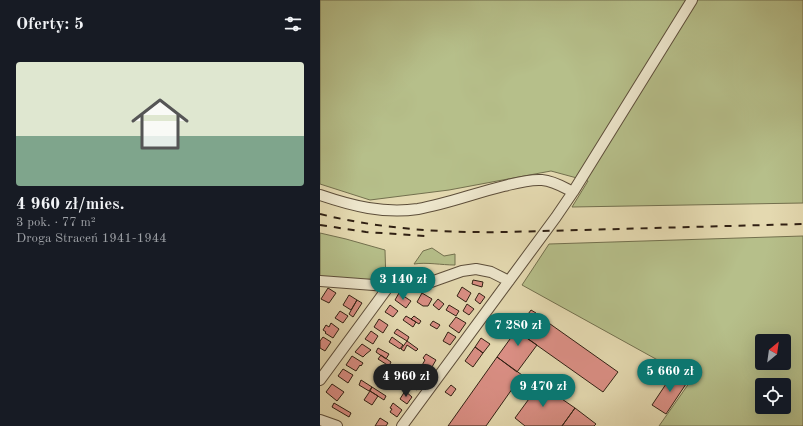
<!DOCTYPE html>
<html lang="pl">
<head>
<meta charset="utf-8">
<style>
  :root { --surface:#171b24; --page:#242831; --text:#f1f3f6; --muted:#9ea1a6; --accent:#0f766e }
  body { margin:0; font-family:"Old Standard TT",serif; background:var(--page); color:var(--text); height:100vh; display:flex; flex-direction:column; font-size:15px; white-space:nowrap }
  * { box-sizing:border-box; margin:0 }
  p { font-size:13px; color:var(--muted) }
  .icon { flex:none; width:22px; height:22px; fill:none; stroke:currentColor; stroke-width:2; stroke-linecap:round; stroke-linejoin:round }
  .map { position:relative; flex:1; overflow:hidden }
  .drawer { display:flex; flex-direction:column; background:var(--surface); width:320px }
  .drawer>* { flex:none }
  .needle { width:26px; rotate:29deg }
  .controls { position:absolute; left:435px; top:334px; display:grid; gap:8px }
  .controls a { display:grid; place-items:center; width:36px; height:36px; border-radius:4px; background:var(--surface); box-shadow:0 4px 16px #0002; font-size:20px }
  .price { position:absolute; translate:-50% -34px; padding:0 9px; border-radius:14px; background:var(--accent); color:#fff; font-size:13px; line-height:26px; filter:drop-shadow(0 1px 2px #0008) }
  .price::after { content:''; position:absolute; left:50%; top:24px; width:12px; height:9px; margin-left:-6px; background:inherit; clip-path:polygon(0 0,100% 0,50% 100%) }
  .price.on { background:#222; color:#fff }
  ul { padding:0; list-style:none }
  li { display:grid; align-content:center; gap:8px; height:212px; padding:0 16px }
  li span { display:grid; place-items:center; height:124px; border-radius:4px; color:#555 }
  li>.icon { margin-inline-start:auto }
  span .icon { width:72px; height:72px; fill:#fffc; stroke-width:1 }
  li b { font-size:17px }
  h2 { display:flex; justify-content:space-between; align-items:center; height:48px; padding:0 16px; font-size:17px }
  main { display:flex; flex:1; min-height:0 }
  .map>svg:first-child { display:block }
  .green { fill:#b6bf8a; stroke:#73704e; fill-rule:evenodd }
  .building { fill:#db8f85; stroke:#302013 }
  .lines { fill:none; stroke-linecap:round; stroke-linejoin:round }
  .minor-casing { stroke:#5d4e3a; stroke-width:12 }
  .minor { stroke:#ede6cc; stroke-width:10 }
  .rail { stroke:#302013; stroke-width:2; stroke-dasharray:7 7; stroke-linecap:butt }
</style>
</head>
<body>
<main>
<section class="drawer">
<h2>Oferty: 5<svg class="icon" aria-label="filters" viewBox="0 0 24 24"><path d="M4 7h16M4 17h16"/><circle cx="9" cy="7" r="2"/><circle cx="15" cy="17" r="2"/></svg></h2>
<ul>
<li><span style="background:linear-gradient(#dfe7d0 60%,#7fa58c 0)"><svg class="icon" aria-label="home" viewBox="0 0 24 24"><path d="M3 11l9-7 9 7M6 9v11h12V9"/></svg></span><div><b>4 960 zł/mies.</b><p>3 pok. · 77 m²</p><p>Droga Straceń 1941-1944</p></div></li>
</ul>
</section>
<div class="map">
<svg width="483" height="426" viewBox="0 0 483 426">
  <rect width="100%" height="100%" fill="#e4d9b0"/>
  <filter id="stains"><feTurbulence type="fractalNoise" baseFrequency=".005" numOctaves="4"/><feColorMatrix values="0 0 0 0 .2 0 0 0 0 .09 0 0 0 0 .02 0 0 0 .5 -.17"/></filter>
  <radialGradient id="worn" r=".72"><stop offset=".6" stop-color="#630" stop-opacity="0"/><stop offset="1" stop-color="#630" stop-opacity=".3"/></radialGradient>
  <path class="green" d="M0 0H483V203L252 207 268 181 231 171 129 190 50 200 0 184Z
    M0 233 26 239 65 250 66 283 0 279Z
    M483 236V426H339L372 379 202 285 229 244ZM442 341H464V363H442ZM442 385H464V407H442Z
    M112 248 124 256 135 254V265C121 265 107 262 94 264L103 251Z"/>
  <path class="building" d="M153 280 163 282 162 287 152 284Z
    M142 287 151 293 146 302 137 296Z
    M8 288 16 293 9 303 1 299Z
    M79 293 91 301 86 308 75 300Z
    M102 293 112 299 108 306H103L97 302Z
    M159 293 165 297 160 304 155 300Z
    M29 295 37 300 31 310 23 305Z
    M118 299 124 304 119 310 113 305Z
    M37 300 42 303 33 317 29 314Z
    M147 304 154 309 149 315 143 311Z
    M70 305 78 311 73 317 65 312Z
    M129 305 139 311 136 316 126 310Z
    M211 310 216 313 201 334 217 345 197 372 177 357Z
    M20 311 28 316 23 323 15 318Z
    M216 314 298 372 283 392 201 334Z
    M86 316 96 322 93 327 83 320Z
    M94 316 101 321 99 324 91 319Z
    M136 317 146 323 139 333 129 326Z
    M59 319 68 325 63 333 54 327Z
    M113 321 120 325 117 329 110 325Z
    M11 323 19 329 13 338 5 333 6 332 3 330 6 325 9 327Z
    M77 329 89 337 87 341 74 333Z
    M51 331 58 336 53 344 45 339Z
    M128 332 136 337 130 345 123 341Z
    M3 337 11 342 5 351 0 348V341Z
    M72 337 83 345 80 349 69 342Z
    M161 338 170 344 163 353 155 347Z
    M87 341 98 349 96 351 87 345 84 351 81 349Z
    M42 344 51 350 46 354 43 357 35 352Z
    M155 347 163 353 153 367 145 361Z
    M58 348 69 354 66 359 56 352Z
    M106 354 116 360 109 372 101 367 105 360 103 358Z
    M61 355 71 362 69 366 58 359Z
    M32 356 43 363 41 366 40 365 36 371 26 365Z
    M177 357 202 375 166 426H128Z
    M23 369 33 375 28 383 18 376Z
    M354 372 368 381 346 414 332 405Z
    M62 375 70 380 67 385 59 379Z
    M92 375 102 382 97 390 87 384Z
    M202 376 218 387 220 384 255 408 242 426H205L195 418 214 392 198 381Z
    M41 380 52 387 49 391 39 385Z
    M12 384 24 392 17 401 6 392Z
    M131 385 136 389 131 396 125 392Z
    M52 387 66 396 64 400 50 391Z
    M50 391 58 396 52 405 44 400Z
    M85 391 92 397 87 404 80 399Z
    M14 403 31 413 29 417 12 407Z
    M73 403 82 410 77 417 70 412 72 409 70 408Z
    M255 408 276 424 274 426H242Z
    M60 418 68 423 66 426H55Z"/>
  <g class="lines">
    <g class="minor-casing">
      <path id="minor" d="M0 195C32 206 64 214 98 209 127 204 155 193 184 186 196 183 209 179 222 180 234 181 243 187 253 192
        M0 281 67 286 86 285 111 282 142 271 156 269 171 272 189 281
        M0 380 58 301 66 290 67 286
        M0 420 17 426
        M82 426 236 217 253 192 372 0"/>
    </g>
    <use href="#minor" class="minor"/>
    <path class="rail" d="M0 214C61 229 123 233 186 232L483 224
      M0 225 46 232 105 236"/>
  </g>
  <rect width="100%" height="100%" filter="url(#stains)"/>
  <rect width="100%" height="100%" fill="url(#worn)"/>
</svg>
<div class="controls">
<a><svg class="needle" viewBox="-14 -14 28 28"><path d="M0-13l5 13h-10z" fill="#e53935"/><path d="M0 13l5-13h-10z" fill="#9ea1a6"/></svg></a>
<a><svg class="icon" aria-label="locate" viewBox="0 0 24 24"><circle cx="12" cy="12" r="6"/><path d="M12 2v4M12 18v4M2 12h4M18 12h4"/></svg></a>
</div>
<b class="price" style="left:83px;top:301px">3 140 zł</b>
<b class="price" style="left:198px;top:347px">7 280 zł</b>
<b class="price" style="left:350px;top:393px">5 660 zł</b>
<b class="price on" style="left:86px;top:398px">4 960 zł</b>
<b class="price" style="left:223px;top:408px">9 470 zł</b>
</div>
</main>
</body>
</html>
